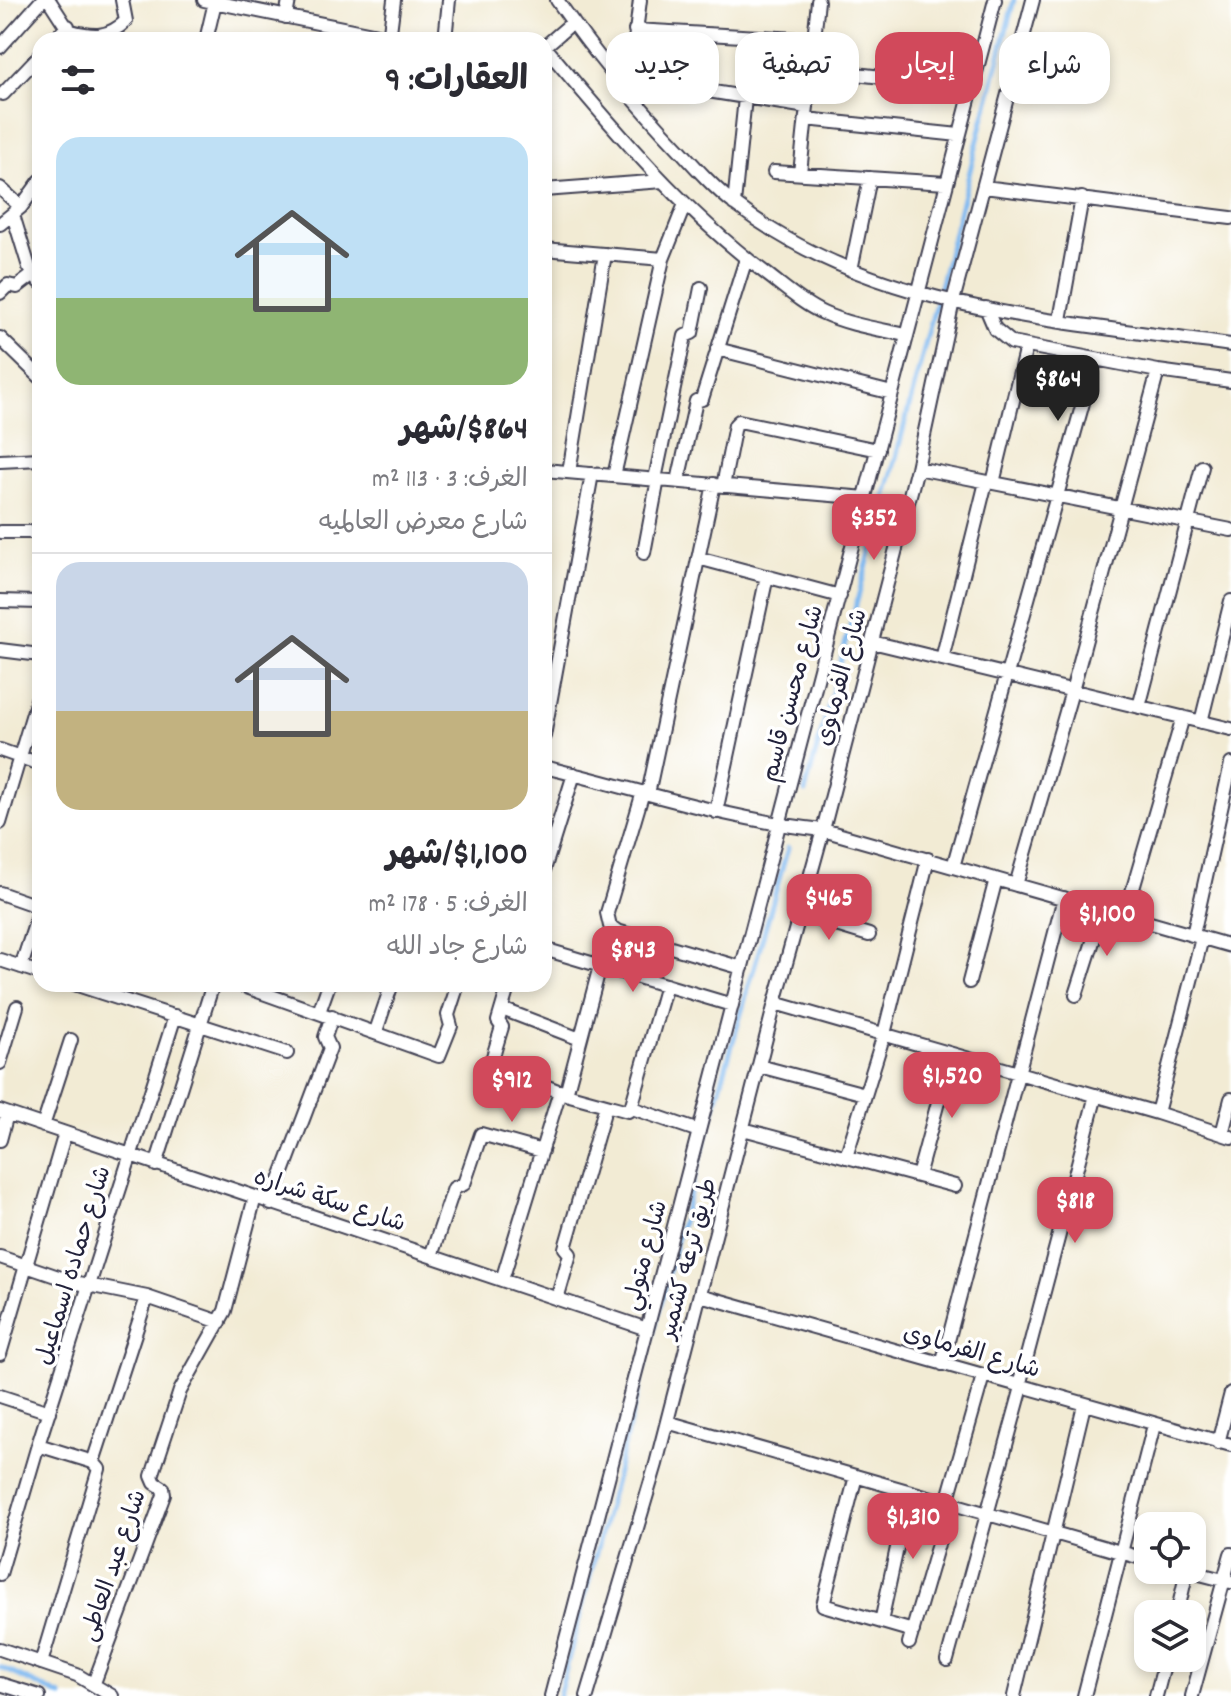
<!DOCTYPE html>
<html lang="ar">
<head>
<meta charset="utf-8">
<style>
  :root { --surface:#fff; --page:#f2f2f3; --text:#2b2b33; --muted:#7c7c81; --line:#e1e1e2; --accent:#d1495b }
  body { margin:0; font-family:Dekko,"Playpen Sans Arabic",sans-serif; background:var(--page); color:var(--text); direction:rtl; height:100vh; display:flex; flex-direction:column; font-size:30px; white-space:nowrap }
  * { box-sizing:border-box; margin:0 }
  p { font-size:26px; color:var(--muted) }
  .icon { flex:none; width:44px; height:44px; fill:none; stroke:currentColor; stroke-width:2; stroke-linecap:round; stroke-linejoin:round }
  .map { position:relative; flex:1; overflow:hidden; direction:ltr }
  .sheet { position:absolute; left:32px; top:32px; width:520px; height:960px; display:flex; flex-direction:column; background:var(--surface); border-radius:24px; box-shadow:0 4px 12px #0003; direction:rtl }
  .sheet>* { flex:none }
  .hud { position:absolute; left:576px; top:32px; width:534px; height:72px; direction:rtl; display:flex; gap:16px }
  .tools { position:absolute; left:1134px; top:1512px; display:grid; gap:16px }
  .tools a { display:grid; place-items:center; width:72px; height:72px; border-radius:16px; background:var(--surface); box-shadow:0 4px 12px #0003; font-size:40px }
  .price { position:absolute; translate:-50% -68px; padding:0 18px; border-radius:16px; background:var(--accent); color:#fff; font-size:26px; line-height:52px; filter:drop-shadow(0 2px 4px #0008) }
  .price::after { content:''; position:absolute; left:50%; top:48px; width:24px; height:18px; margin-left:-12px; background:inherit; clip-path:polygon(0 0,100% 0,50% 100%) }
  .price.selected { background:#222; color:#fff }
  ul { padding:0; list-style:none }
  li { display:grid; align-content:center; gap:16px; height:424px; padding:0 24px }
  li+li { border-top:2px solid var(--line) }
  li span { display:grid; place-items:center; height:248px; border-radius:24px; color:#555 }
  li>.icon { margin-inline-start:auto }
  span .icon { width:144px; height:144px; fill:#fffc; stroke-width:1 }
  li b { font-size:34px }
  h2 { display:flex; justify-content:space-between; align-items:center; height:96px; padding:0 24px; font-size:34px }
  .chip { padding:0 28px; border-radius:24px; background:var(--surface); box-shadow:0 4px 12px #0003; font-size:28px; line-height:72px }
  .chip.selected { background:var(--accent); color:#fff }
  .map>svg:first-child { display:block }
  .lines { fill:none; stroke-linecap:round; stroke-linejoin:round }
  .stream { stroke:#80baf1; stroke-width:5 }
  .street-casing { stroke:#414052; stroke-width:16 }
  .street { stroke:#fff; stroke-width:12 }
  .labels { text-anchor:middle; stroke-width:7; stroke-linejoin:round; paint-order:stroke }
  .street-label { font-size:24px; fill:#22223b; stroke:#fff }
</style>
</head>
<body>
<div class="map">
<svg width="1231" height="1696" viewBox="0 0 1231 1696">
  <rect width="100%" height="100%" fill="#fff"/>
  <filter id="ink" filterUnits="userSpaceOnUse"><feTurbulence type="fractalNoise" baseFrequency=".0125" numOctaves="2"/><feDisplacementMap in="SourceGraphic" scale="16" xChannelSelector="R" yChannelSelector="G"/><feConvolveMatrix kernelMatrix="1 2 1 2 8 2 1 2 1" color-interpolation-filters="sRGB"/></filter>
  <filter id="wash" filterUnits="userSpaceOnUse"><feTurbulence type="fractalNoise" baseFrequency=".006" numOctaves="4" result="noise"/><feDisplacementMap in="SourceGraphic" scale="32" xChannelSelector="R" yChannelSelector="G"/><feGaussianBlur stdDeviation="1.8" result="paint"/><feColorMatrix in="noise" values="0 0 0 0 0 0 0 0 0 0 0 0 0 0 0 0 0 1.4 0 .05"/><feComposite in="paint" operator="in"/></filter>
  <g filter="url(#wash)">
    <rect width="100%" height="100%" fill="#f2ebd4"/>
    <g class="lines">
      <path class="stream" d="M805 792 893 469 1014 0
        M0 1667 61 1696
        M559 1696 680 1229 788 848"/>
    </g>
  </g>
  <g filter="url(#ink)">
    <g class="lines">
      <g class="street-casing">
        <path id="street" d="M49 0 73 37
          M204 0 402 40
          M557 0C594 53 635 103 680 150 697 169 715 189 736 205 875 312 1064 321 1231 345
          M286 17 289 0
          M635 30 814 40
          M71 31C94 37 108 38 126 21L122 0
          M54 40 68 26
          M206 40 215 2
          M389 40 394 0
          M445 40 449 0
          M0 47 42 0
          M544 47 573 22
          M545 47C613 128 682 211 768 275 785 288 803 304 823 313 849 325 879 329 906 335
          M811 69 971 87
          M630 81 658 83 807 107
          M629 88 640 0
          M3 94 40 55
          M806 119 959 135
          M774 172 946 183
          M800 173 818 1
          M984 187 1231 218
          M0 188 21 207
          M544 190 663 181
          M734 204 745 98
          M13 215 29 267 40 282
          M0 224 21 207 40 181
          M544 249 663 259
          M851 270 870 178
          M0 293 8 285 17 287 34 274
          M986 308 995 329 1012 343 1158 371 1231 381
          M1060 320 1082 198
          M0 338 40 377
          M717 349 892 393
          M0 461 40 459
          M917 468 1231 530
          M544 470 866 498
          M569 472 605 254
          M614 476 663 259 685 204
          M655 479 685 336 692 333 701 288
          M678 481 696 401 702 399 746 259
          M993 483 1026 347
          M723 486 735 425 739 421 878 450
          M0 532H40
          M644 553 658 479
          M698 558 840 596
          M0 601 40 602
          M872 642 1231 729
          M0 650 40 655
          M942 659 986 482
          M1139 707 1202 467
          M1201 722 1231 601
          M544 736 592 474
          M0 750 40 764
          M544 767C637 789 728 820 823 830L1231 946
          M643 792 607 913 610 926 617 931 742 968
          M648 794 714 484
          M716 812 767 576
          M0 823 40 690
          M953 867 1095 360
          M544 870 574 774
          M1016 885 1072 691 1158 371
          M0 893 40 907
          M800 914 869 935
          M1125 916 1183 717
          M1193 935 1231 764
          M544 949 732 1005
          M0 960 40 973
          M21 967 40 909
          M969 982 996 879
          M74 984 287 1053
          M238 984 439 1056 451 1026 448 1015 458 984
          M509 984 498 1021 502 1027 491 1063 493 1066 566 1094 628 1111 632 1108 699 1131
          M1076 995 1103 910
          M775 1003 1157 1113 1231 1137
          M502 1009 580 1039
          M319 1012 329 984
          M376 1031 392 984
          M0 1063 17 1007
          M759 1066 865 1094
          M566 1094 600 966
          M631 1108 666 985
          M0 1111 647 1329
          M1157 1113 1202 938
          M43 1126 71 1040
          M743 1129 955 1186
          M1222 1134 1231 1099
          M0 1140 7 1114
          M846 1157 884 1034 928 859
          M156 1165 213 984
          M918 1176 951 1054
          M271 1204 330 1048 325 1037 332 1016
          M431 1256 454 1188 464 1184 481 1134 542 1151
          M0 1257 73 1282 147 1297 220 1322
          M502 1280 560 1091
          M700 1295 1231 1445
          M557 1299 570 1254 565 1248 606 1105
          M0 1354 65 1133
          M942 1364 1064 898
          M1019 1386 1096 1095
          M0 1396 49 1412
          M667 1422 1148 1560
          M1218 1443 1231 1393
          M38 1445 93 1462 99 1469 41 1663
          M93 1462 147 1297
          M856 1476 823 1605 913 1631
          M947 1502 983 1376
          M1184 1570 1231 1582
          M0 1574 38 1445 175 1016
          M1177 1614 1187 1571
          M881 1622 909 1492
          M909 1643 950 1503
          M0 1649 77 1675 112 1696
          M947 1660 1022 1387
          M94 1683 164 1495 163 1488 155 1483 152 1476 180 1391 225 1311 255 1197
          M0 1684 39 1696
          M551 1696 995 0
          M587 1696 656 1464 775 1003 823 830 917 468 953 301 1033 0
          M1014 1696 1084 1405
          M1084 1696 1154 1425
          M1156 1696 1166 1658
          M1192 1696 1231 1554"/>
      </g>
      <use href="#street" class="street"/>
    </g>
  </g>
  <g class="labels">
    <g class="street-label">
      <text transform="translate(840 677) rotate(-75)" y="8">شارع الفرماوى</text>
      <text transform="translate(791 693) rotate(-75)" y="8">شارع محسن قاسم</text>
      <text transform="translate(330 1199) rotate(18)" y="8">شارع سكة شراره</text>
      <text transform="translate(644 1255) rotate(-75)" y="8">شارع متولي</text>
      <text transform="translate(687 1258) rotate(-75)" y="8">طريق ترعه كشمير</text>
      <text transform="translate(72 1265) rotate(-73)" y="8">شارع حماده اسماعيل</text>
      <text transform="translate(972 1350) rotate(16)" y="8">شارع الفرماوى</text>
      <text transform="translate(112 1565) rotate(-71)" y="8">شارع عبد العاطى</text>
    </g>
  </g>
</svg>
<div class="tools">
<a><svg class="icon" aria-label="locate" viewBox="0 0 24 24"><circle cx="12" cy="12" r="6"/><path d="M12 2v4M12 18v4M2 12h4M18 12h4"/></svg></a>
<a><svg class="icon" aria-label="layers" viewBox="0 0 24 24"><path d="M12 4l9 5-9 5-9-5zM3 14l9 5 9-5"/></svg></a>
</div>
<b class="price selected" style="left:1058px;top:423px">$864</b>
<b class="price" style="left:874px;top:562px">$352</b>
<b class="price" style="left:829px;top:942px">$465</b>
<b class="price" style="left:1107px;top:958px">$1,100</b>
<b class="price" style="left:633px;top:994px">$843</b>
<b class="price" style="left:952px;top:1120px">$1,520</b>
<b class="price" style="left:512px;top:1124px">$912</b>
<b class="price" style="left:1075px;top:1245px">$818</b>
<b class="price" style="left:913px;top:1561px">$1,310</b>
<div class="hud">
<a class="chip">شراء</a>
<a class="chip selected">إيجار</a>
<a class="chip">تصفية</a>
<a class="chip">جديد</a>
</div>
<section class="sheet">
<h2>العقارات: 9<svg class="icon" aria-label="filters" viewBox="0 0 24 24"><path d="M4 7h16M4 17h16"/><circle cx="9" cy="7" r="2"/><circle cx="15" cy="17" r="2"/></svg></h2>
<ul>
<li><span style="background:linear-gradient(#bfe0f5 65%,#8fb573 0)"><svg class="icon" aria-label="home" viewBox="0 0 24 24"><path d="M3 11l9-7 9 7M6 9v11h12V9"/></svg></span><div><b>$864/شهر</b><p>الغرف: 3 · 113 m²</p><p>شارع معرض العالميه</p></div></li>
<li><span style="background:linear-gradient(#c9d6e8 60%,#c2b280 0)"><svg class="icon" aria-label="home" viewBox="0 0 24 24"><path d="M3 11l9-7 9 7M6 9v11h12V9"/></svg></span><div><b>$1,100/شهر</b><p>الغرف: 5 · 178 m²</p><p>شارع جاد الله</p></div></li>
</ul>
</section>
</div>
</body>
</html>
